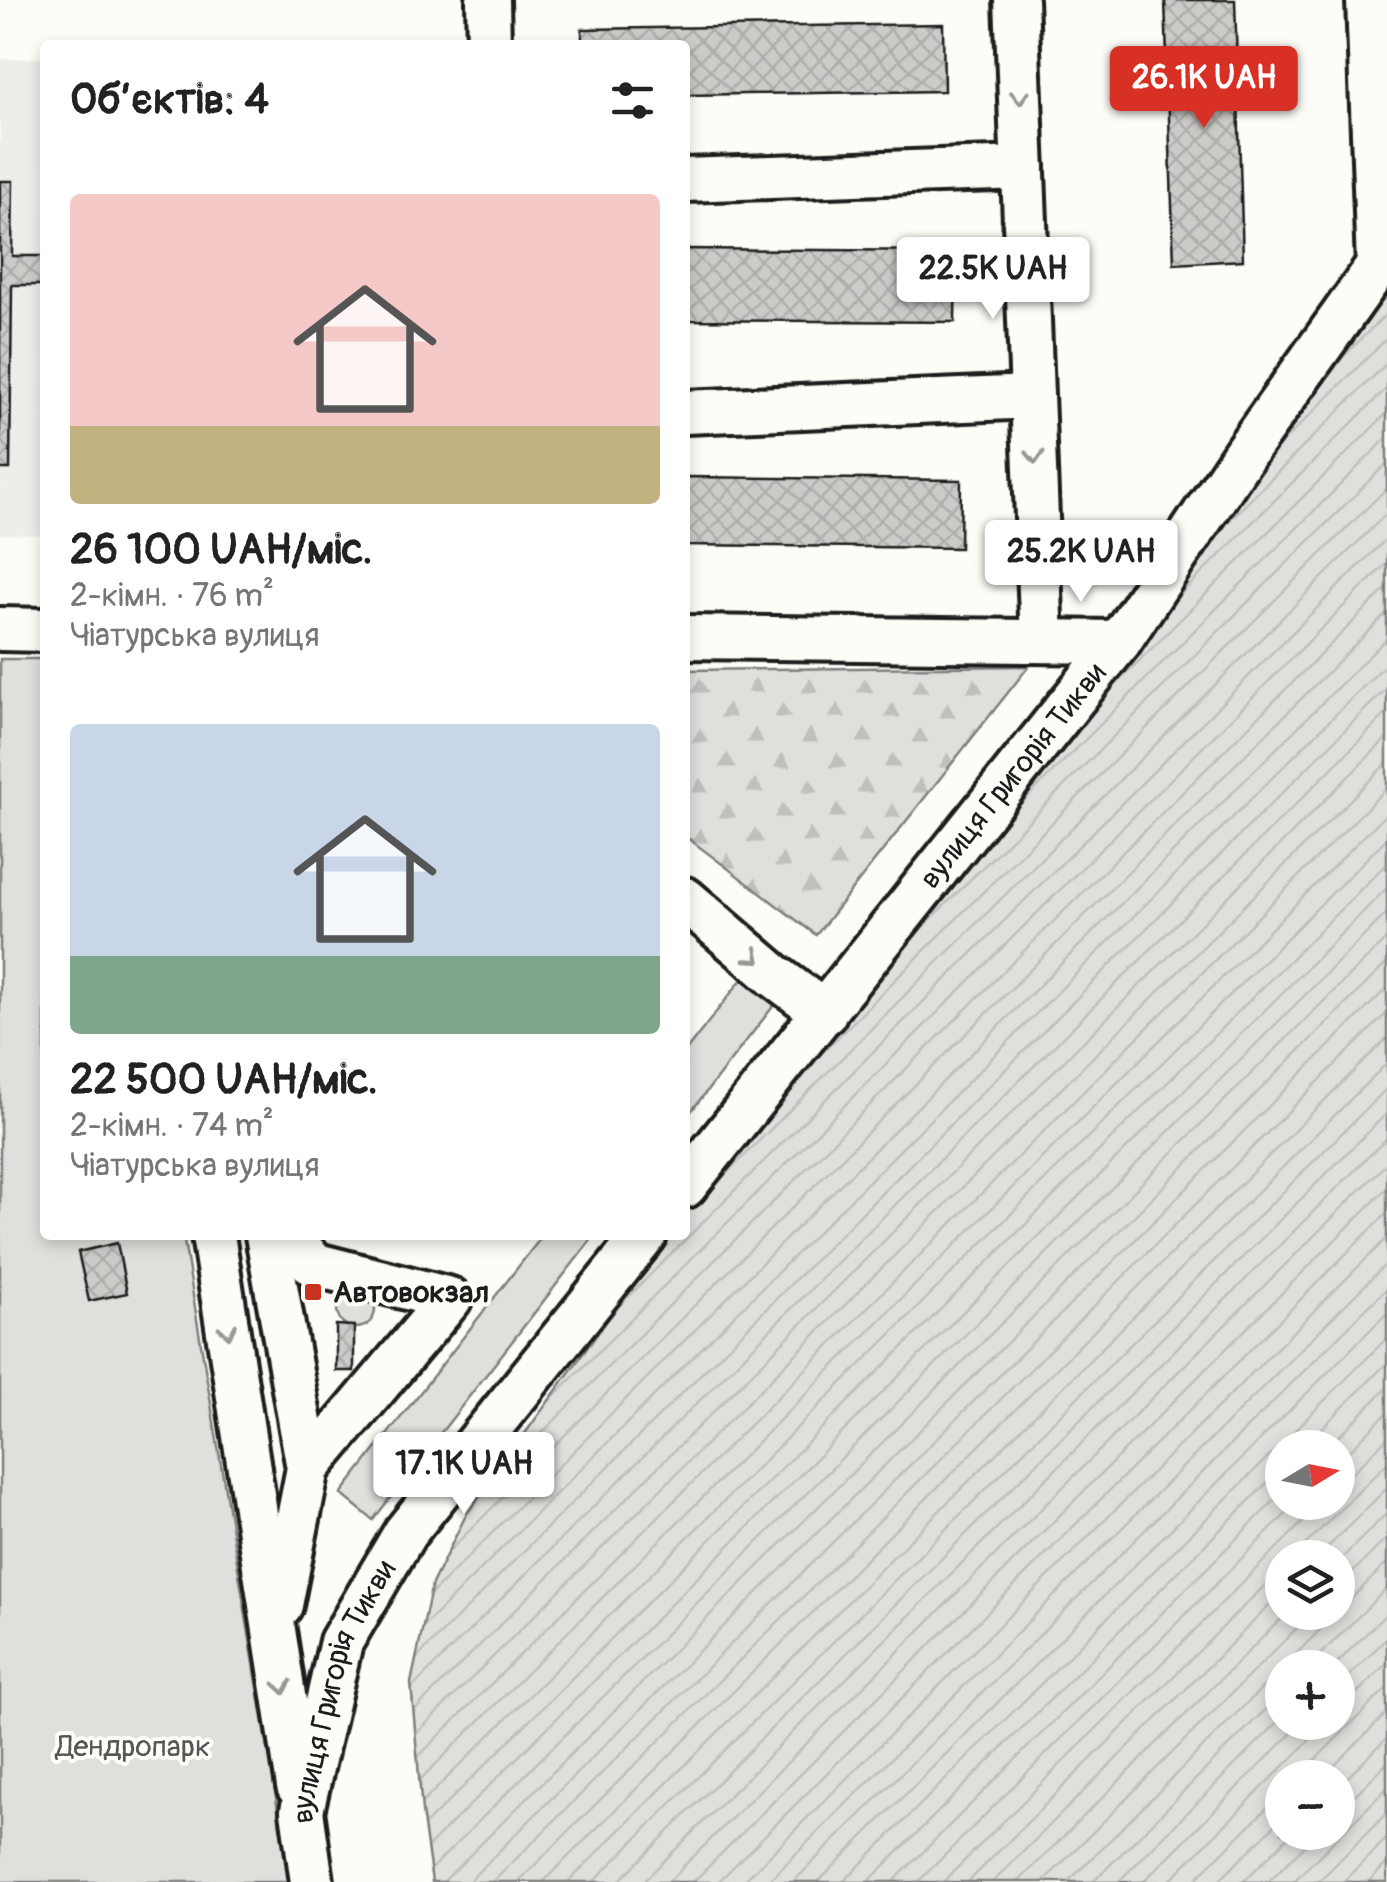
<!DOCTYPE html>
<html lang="uk">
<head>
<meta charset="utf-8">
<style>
  :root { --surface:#fff; --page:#f6f6f6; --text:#222; --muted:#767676; --accent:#d93025 }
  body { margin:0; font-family:Pangolin,sans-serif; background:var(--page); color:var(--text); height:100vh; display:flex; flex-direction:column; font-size:38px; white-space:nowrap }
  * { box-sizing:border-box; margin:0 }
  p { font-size:32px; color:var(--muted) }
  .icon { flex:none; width:55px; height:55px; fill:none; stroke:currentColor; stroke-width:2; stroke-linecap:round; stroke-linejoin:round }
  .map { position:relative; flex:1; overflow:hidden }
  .panel { position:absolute; left:40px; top:40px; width:650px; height:1200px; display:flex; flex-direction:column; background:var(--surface); border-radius:10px; box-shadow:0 5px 15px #0003 }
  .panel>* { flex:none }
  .needle { width:65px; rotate:80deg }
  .buttons { position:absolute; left:1265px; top:1430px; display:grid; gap:20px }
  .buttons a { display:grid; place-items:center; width:90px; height:90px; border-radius:50%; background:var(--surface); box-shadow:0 5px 15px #0003; font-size:50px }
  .price { position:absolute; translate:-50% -85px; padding:0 22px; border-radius:10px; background:#fff; color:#222; font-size:32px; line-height:65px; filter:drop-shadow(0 2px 5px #0008) }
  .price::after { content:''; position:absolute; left:50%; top:60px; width:30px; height:22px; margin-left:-15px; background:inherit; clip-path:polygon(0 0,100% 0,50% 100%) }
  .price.on { background:var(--accent); color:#fff }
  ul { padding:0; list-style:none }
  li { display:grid; align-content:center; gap:20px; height:530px; padding:0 30px }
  li span { display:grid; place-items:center; height:310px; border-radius:10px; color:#555 }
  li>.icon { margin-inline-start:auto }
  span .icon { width:180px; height:180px; fill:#fffc; stroke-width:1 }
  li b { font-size:42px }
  h2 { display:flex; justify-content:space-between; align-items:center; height:120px; padding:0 30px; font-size:42px }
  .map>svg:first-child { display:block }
  .built { fill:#eeede9 }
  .forest { fill:url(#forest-firs); stroke:#7e7e7c; stroke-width:2.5 }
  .park { fill:#e0dfdb; stroke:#7e7e7c; stroke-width:2.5 }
  .garden { fill:url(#garden-furrows); stroke:#7e7e7c; stroke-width:2.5; fill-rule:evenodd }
  .building { fill:url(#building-cross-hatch); stroke:#1c1c1c; stroke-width:2.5 }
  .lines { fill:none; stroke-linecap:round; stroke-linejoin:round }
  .minor-casing { stroke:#1c1c1c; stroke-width:50 }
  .minor { stroke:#fdfcf7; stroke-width:42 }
  .oneway { stroke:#989794 }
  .poi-dot { fill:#c8321e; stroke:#fdfcf7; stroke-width:4 }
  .labels { text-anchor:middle; stroke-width:8; stroke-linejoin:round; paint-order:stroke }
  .street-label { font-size:30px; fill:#1c1c1c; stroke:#fdfcf7 }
  .poi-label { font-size:30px; font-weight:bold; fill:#1c1c1c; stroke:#fdfcf7; text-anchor:start }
  .park-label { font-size:30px; fill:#575655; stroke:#fdfcf7 }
</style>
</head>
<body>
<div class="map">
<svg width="1387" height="1882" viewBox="0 0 1387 1882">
  <defs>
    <pattern id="forest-firs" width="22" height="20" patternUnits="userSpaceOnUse" patternTransform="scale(2.5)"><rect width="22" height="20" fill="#e0dfdb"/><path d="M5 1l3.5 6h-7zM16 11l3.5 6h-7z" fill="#c0bfbb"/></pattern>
    <pattern id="garden-furrows" width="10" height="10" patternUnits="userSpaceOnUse" patternTransform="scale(2.5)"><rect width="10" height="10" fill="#e0dfdb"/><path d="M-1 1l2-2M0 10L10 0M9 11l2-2" fill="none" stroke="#c0bfbb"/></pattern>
    <pattern id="building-cross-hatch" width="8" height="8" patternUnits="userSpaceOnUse" patternTransform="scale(2.5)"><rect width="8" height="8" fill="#cccbc8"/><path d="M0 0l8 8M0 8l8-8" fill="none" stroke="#afaeab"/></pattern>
  </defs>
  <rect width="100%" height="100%" fill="#fdfcf7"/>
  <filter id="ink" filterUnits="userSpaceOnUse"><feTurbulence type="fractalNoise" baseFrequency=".01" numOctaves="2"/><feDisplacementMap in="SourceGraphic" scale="20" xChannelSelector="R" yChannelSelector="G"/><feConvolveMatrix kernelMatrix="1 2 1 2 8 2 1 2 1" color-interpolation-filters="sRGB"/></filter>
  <g filter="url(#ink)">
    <path class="built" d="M45 58V535L0 534V59Z"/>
    <path class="forest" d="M1029 666 816 935 685 836V670Z"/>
    <path class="park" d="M0 659H45V1235H183L290 1882H0Z
      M742 979 775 1004 685 1119V1052Z
      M543 1235H595L373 1520 341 1494Z
      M337 1309a19 19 0 1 1 38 0a19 19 0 1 1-38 0Z"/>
    <path class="garden" d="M1387 244V1882H432L422 1811 411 1683 432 1584 466 1515 669 1235H685V1213ZM1282 1448H1338V1502H1282ZM1282 1558H1338V1612H1282ZM1282 1668H1338V1722H1282ZM1282 1778H1338V1832H1282Z"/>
    <path class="building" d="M1165 0H1235L1243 260 1174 264Z
      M943 24 944 91 685 95V45H582V29Z
      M0 181H13L12 256H45V285H12L10 469H0Z
      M685 249 956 251 955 322 685 320Z
      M685 477 961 480 960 548 685 545Z
      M117 1243 127 1293 89 1301 78 1252Z
      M336 1325 354 1326V1371H336Z"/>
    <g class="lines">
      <g class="minor-casing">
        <g id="minor">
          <path d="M488 0 489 45"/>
          <path d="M1016 0 1042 641"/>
          <path d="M1368 0 1378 266"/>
          <path d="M685 180 1023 168"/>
          <path d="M685 412 1032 397"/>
          <path d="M0 629 45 630"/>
          <path d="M685 637 1119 642"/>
          <path d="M685 899 775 976 825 1013"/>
          <path id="s1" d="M685 1186 1119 642 1246 451 1387 253"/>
          <path d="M213 1235 298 1786"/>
          <path d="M267 1235 308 1468 281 1605"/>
          <path d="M290 1235 313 1264 450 1299 308 1468"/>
          <path id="s2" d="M312 1882 302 1811 341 1642 405 1533 645 1235"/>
        </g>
      </g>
      <use href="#minor" class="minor"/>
    </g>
    <defs><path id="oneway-chevron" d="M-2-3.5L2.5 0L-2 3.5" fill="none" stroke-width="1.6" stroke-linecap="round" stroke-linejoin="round" transform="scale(2.5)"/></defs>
    <g class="oneway">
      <use href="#oneway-chevron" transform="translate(1020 97) rotate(88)"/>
      <use href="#oneway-chevron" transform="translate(1035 457) rotate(88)"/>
      <use href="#oneway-chevron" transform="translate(754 957) rotate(41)"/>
      <use href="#oneway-chevron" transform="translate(228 1331) rotate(81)"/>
      <use href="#oneway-chevron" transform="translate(283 1687) rotate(81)"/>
    </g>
  </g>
  <rect class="poi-dot" x="303" y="1282" width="20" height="20" rx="5"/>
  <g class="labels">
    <g class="street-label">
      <text dy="10" stroke="none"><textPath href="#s1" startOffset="525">вулиця Григорія Тикви</textPath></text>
      <text dy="10" stroke="none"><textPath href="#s2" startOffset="198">вулиця Григорія Тикви</textPath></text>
    </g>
    <g class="poi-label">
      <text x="333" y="1302">Автовокзал</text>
    </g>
    <g class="park-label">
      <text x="133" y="1756">Дендропарк</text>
    </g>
  </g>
</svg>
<div class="buttons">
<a><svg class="needle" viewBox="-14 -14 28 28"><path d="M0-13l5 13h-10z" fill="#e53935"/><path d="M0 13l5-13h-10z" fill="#767676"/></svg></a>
<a><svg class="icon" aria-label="layers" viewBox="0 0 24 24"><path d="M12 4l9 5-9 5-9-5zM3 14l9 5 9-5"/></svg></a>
<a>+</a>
<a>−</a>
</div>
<b class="price on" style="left:1204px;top:131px">26.1K UAH</b>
<b class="price" style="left:993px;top:322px">22.5K UAH</b>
<b class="price" style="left:1081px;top:605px">25.2K UAH</b>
<b class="price" style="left:464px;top:1517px">17.1K UAH</b>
<section class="panel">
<h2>Об’єктів: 4<svg class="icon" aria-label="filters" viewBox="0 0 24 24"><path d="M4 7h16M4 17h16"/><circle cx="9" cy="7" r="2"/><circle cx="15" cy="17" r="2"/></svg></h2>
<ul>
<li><span style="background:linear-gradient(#f6c9c9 75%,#c2b280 0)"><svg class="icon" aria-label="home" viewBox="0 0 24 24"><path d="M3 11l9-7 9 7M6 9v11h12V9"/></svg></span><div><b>26 100 UAH/міс.</b><p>2-кімн. · 76 m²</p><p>Чіатурська вулиця</p></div></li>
<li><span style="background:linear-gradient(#c9d6e8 75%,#7fa58c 0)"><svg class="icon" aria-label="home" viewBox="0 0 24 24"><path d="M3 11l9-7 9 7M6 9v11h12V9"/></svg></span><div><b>22 500 UAH/міс.</b><p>2-кімн. · 74 m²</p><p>Чіатурська вулиця</p></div></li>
</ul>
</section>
</div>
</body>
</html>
